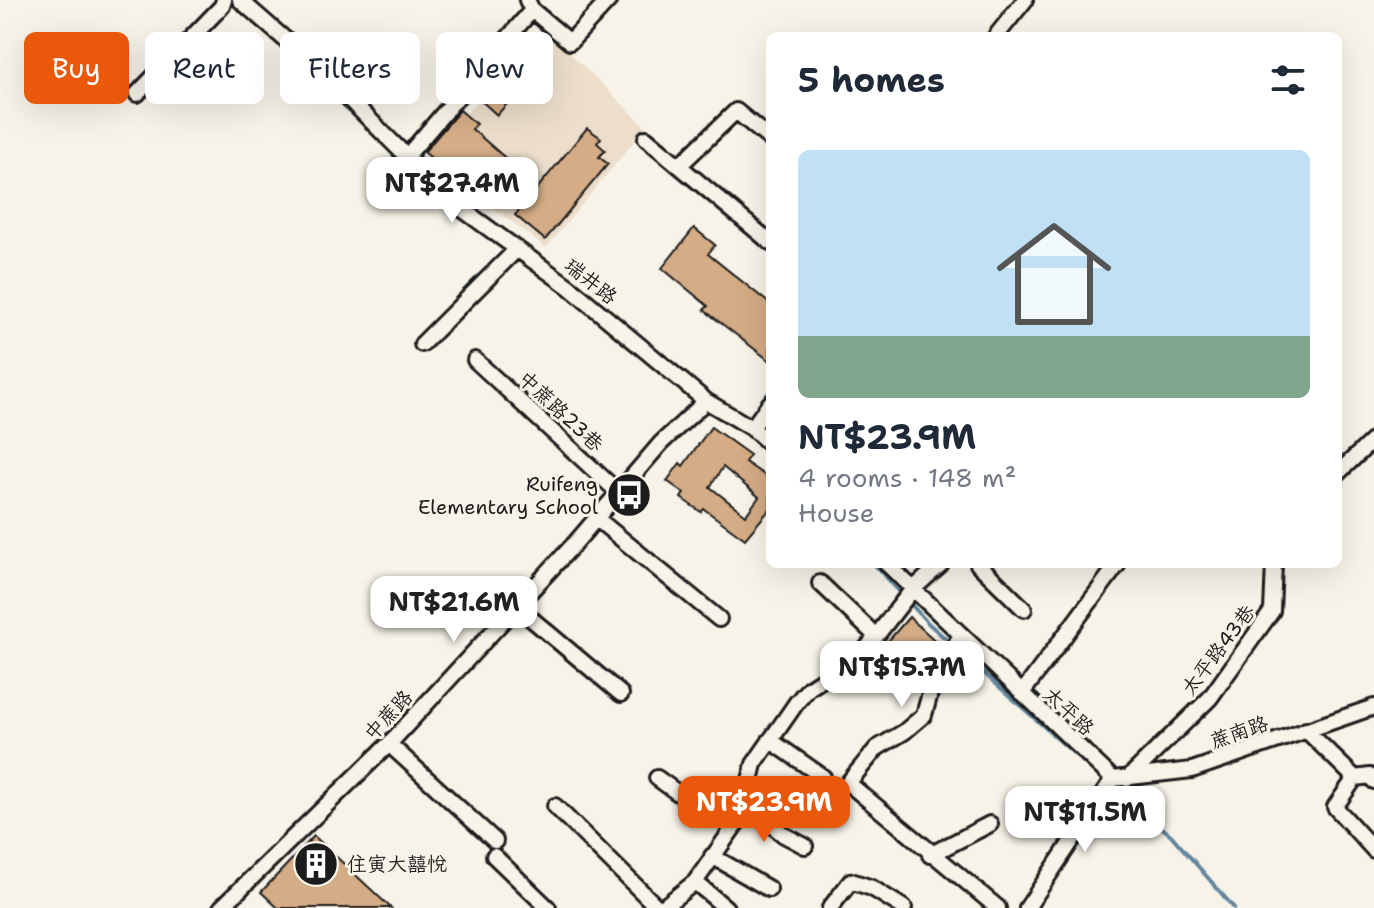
<!DOCTYPE html>
<html lang="en">
<head>
<meta charset="utf-8">
<style>
  :root { --surface:#fff; --page:#f2f2f3; --text:#1f2937; --muted:#747a83; --line:#e0e1e3; --accent:#ea580c }
  body { margin:0; font-family:"Shantell Sans","LXGW WenKai TC",sans-serif; background:var(--page); color:var(--text); height:100vh; display:flex; flex-direction:column; font-size:30px; white-space:nowrap }
  * { box-sizing:border-box; margin:0 }
  p { font-size:26px; color:var(--muted) }
  .icon { flex:none; width:44px; height:44px; fill:none; stroke:currentColor; stroke-width:2; stroke-linecap:round; stroke-linejoin:round }
  .map { position:relative; flex:1; overflow:hidden }
  .sheet { position:absolute; left:766px; top:32px; width:576px; height:536px; display:flex; flex-direction:column; background:var(--surface); border-radius:12px; box-shadow:0 8px 32px #0002 }
  .sheet>* { flex:none }
  .guide { position:absolute; left:24px; top:32px; width:622px; height:72px; display:flex; gap:16px }
  .price { position:absolute; translate:-50% -68px; padding:0 18px; border-radius:16px; background:#fff; color:#222; font-size:26px; line-height:52px; filter:drop-shadow(0 2px 4px #0008) }
  .price::after { content:''; position:absolute; left:50%; top:48px; width:24px; height:18px; margin-left:-12px; background:inherit; clip-path:polygon(0 0,100% 0,50% 100%) }
  .price.on { background:var(--accent); color:#fff }
  ul { padding:0; list-style:none }
  li { display:grid; align-content:center; gap:16px; height:424px; padding:0 32px }
  li+li { border-top:2px solid var(--line) }
  li span { display:grid; place-items:center; height:248px; border-radius:12px; color:#555 }
  li>.icon { margin-inline-start:auto }
  span .icon { width:144px; height:144px; fill:#fffc; stroke-width:1 }
  li b { font-size:34px }
  h2 { display:flex; justify-content:space-between; align-items:center; height:96px; padding:0 32px; font-size:34px }
  .chip { padding:0 28px; border-radius:12px; background:var(--surface); box-shadow:0 8px 32px #0002; font-size:28px; line-height:72px }
  .chip.on { background:var(--accent); color:#fff }
  .map>svg:first-child { display:block }
  .built { fill:#ecdeca }
  .lines { fill:none; stroke-linecap:round; stroke-linejoin:round }
  .stream { stroke:#64869e; stroke-width:4 }
  .building { fill:#d4ac85; stroke:#1c1c1c; stroke-width:2; fill-rule:evenodd }
  .minor-casing { stroke:#1c1c1c; stroke-width:20 }
  .minor { stroke:#f7f3e8; stroke-width:14 }
  .labels { text-anchor:middle; stroke-width:6; stroke-linejoin:round; paint-order:stroke }
  .street-label { font-size:20px; fill:#1c1c1c; stroke:#f7f3e8 }
  .poi-label { font-size:20px; fill:#1c1c1c; stroke:#f7f3e8; text-anchor:end }
</style>
</head>
<body>
<div class="map">
<svg width="1374" height="908" viewBox="0 0 1374 908">
  <rect width="100%" height="100%" fill="#f7f3e8"/>
  <filter id="ink" filterUnits="userSpaceOnUse"><feTurbulence type="fractalNoise" baseFrequency=".0125" numOctaves="2"/><feDisplacementMap in="SourceGraphic" scale="16" xChannelSelector="R" yChannelSelector="G"/><feConvolveMatrix kernelMatrix="1 2 1 2 8 2 1 2 1" color-interpolation-filters="sRGB"/></filter>
  <g filter="url(#ink)">
    <path class="built" d="M544 28 646 127 546 248 427 157Z"/>
    <g class="lines">
      <path class="stream" d="M764 401 770 390
        M874 564 928 623 1116 791 1171 835 1234 908"/>
    </g>
    <path class="building" d="M531 38 550 56 497 115 477 97Z
      M460 110 476 124 472 129 517 168 486 204 424 152Z
      M587 128 601 138 597 143 605 150 599 157 608 164 545 240 515 215Z
      M694 228 715 245 708 254 770 304V361L704 310 708 306 662 268Z
      M711 427 750 455 745 462 770 479V509L745 539 704 509 701 512 681 498 684 493 667 481 680 463 683 466ZM723 467 759 497 746 515 710 487Z
      M909 617 940 645 913 676 882 648Z
      M314 836 391 908H278L261 892Z"/>
    <g class="lines">
      <g class="minor-casing">
        <path id="minor" d="M240 0 319 69 451 201 568 286 706 401 752 428 770 444
          M527 0 532 10 570 42 609 0
          M996 36 1025 0
          M137 94 222 6 224 0
          M646 138 770 242
          M407 156 532 10
          M679 166 736 111 770 139
          M422 344 515 251
          M475 360 619 493
          M752 428 770 403
          M1338 473 1374 439
          M596 518 719 619
          M887 564 1113 779
          M978 564 1024 609
          M820 583 876 636
          M516 606 621 694
          M961 635 932 686 924 715 904 732 877 748 848 783 998 908
          M1022 693 1118 564
          M1306 730 1355 778
          M770 740 823 777
          M389 744 495 841
          M657 778 700 809 741 817
          M1355 778 1335 807 1374 850
          M1355 778 1370 776 1374 781
          M1113 779 1192 770 1374 707
          M1127 779 1210 698 1272 611 1274 564
          M747 805 784 835 805 846
          M555 806 658 908
          M930 855 990 824
          M494 856 548 908
          M712 856 769 889
          M695 882 726 908
          M221 908 389 744 576 542 661 443 706 401
          M662 908 695 882 741 817 754 764 797 702 809 688 863 653 912 590 941 564
          M830 908 851 881 872 888 904 908
          M1027 908 1113 779"/>
      </g>
      <use href="#minor" class="minor"/>
    </g>
  </g>
  <defs>
    <g id="bus-disc" transform="scale(2.3)"><circle r="9.5" fill="#1c1c1c" stroke="#f7f3e8"/><path d="M-5-6H5V4H4V6H2V4H-2V6H-4V4H-5ZM-3.5-4V0h7V-4ZM-3.5 1.2v1.5H-2V1.2ZM2 1.2v1.5H3.5V1.2Z" fill="#fff"/></g>
    <g id="building-disc" transform="scale(2.3)"><circle r="9.5" fill="#1c1c1c" stroke="#f7f3e8"/><path d="M-4-6H4V6H1V3H-1V6H-4ZM-2.5-4.3h1.7v1.8h-1.7ZM.8-4.3h1.7v1.8H.8ZM-2.5-1h1.7V.8h-1.7ZM.8-1h1.7V.8H.8Z" fill="#fff"/></g>
  </defs>
  <g fill-rule="evenodd">
    <use href="#bus-disc" x="629" y="495"/>
    <use href="#building-disc" x="316" y="864"/>
  </g>
  <g class="labels">
    <g class="street-label">
      <text transform="translate(591 281) rotate(38)" y="7">瑞井路</text>
      <text transform="translate(561 411) rotate(43)" y="7">中蔗路23巷</text>
      <text transform="translate(1218 650) rotate(-53)" y="7">太平路43巷</text>
      <text transform="translate(1069 711) rotate(43)" y="7">太平路</text>
      <text transform="translate(388 715) rotate(-47)" y="7">中蔗路</text>
      <text transform="translate(1239 732) rotate(-19)" y="7">蔗南路</text>
    </g>
    <g class="poi-label">
      <text x="598" y="491">Ruifeng<tspan x="598" dy="23">Elementary School</tspan></text>
      <text x="347" y="871" text-anchor="start">住寅大囍悅</text>
    </g>
  </g>
</svg>
<b class="price" style="left:452px;top:225px">NT$27.4M</b>
<b class="price" style="left:454px;top:644px">NT$21.6M</b>
<b class="price" style="left:902px;top:709px">NT$15.7M</b>
<b class="price on" style="left:764px;top:844px">NT$23.9M</b>
<b class="price" style="left:1085px;top:854px">NT$11.5M</b>
<div class="guide">
<a class="chip on">Buy</a>
<a class="chip">Rent</a>
<a class="chip">Filters</a>
<a class="chip">New</a>
</div>
<section class="sheet">
<h2>5 homes<svg class="icon" aria-label="filters" viewBox="0 0 24 24"><path d="M4 7h16M4 17h16"/><circle cx="9" cy="7" r="2"/><circle cx="15" cy="17" r="2"/></svg></h2>
<ul>
<li><span style="background:linear-gradient(#bfe0f5 75%,#7fa58c 0)"><svg class="icon" aria-label="home" viewBox="0 0 24 24"><path d="M3 11l9-7 9 7M6 9v11h12V9"/></svg></span><div><b>NT$23.9M</b><p>4 rooms · 148 m²</p><p>House</p></div></li>
</ul>
</section>
</div>
</body>
</html>
